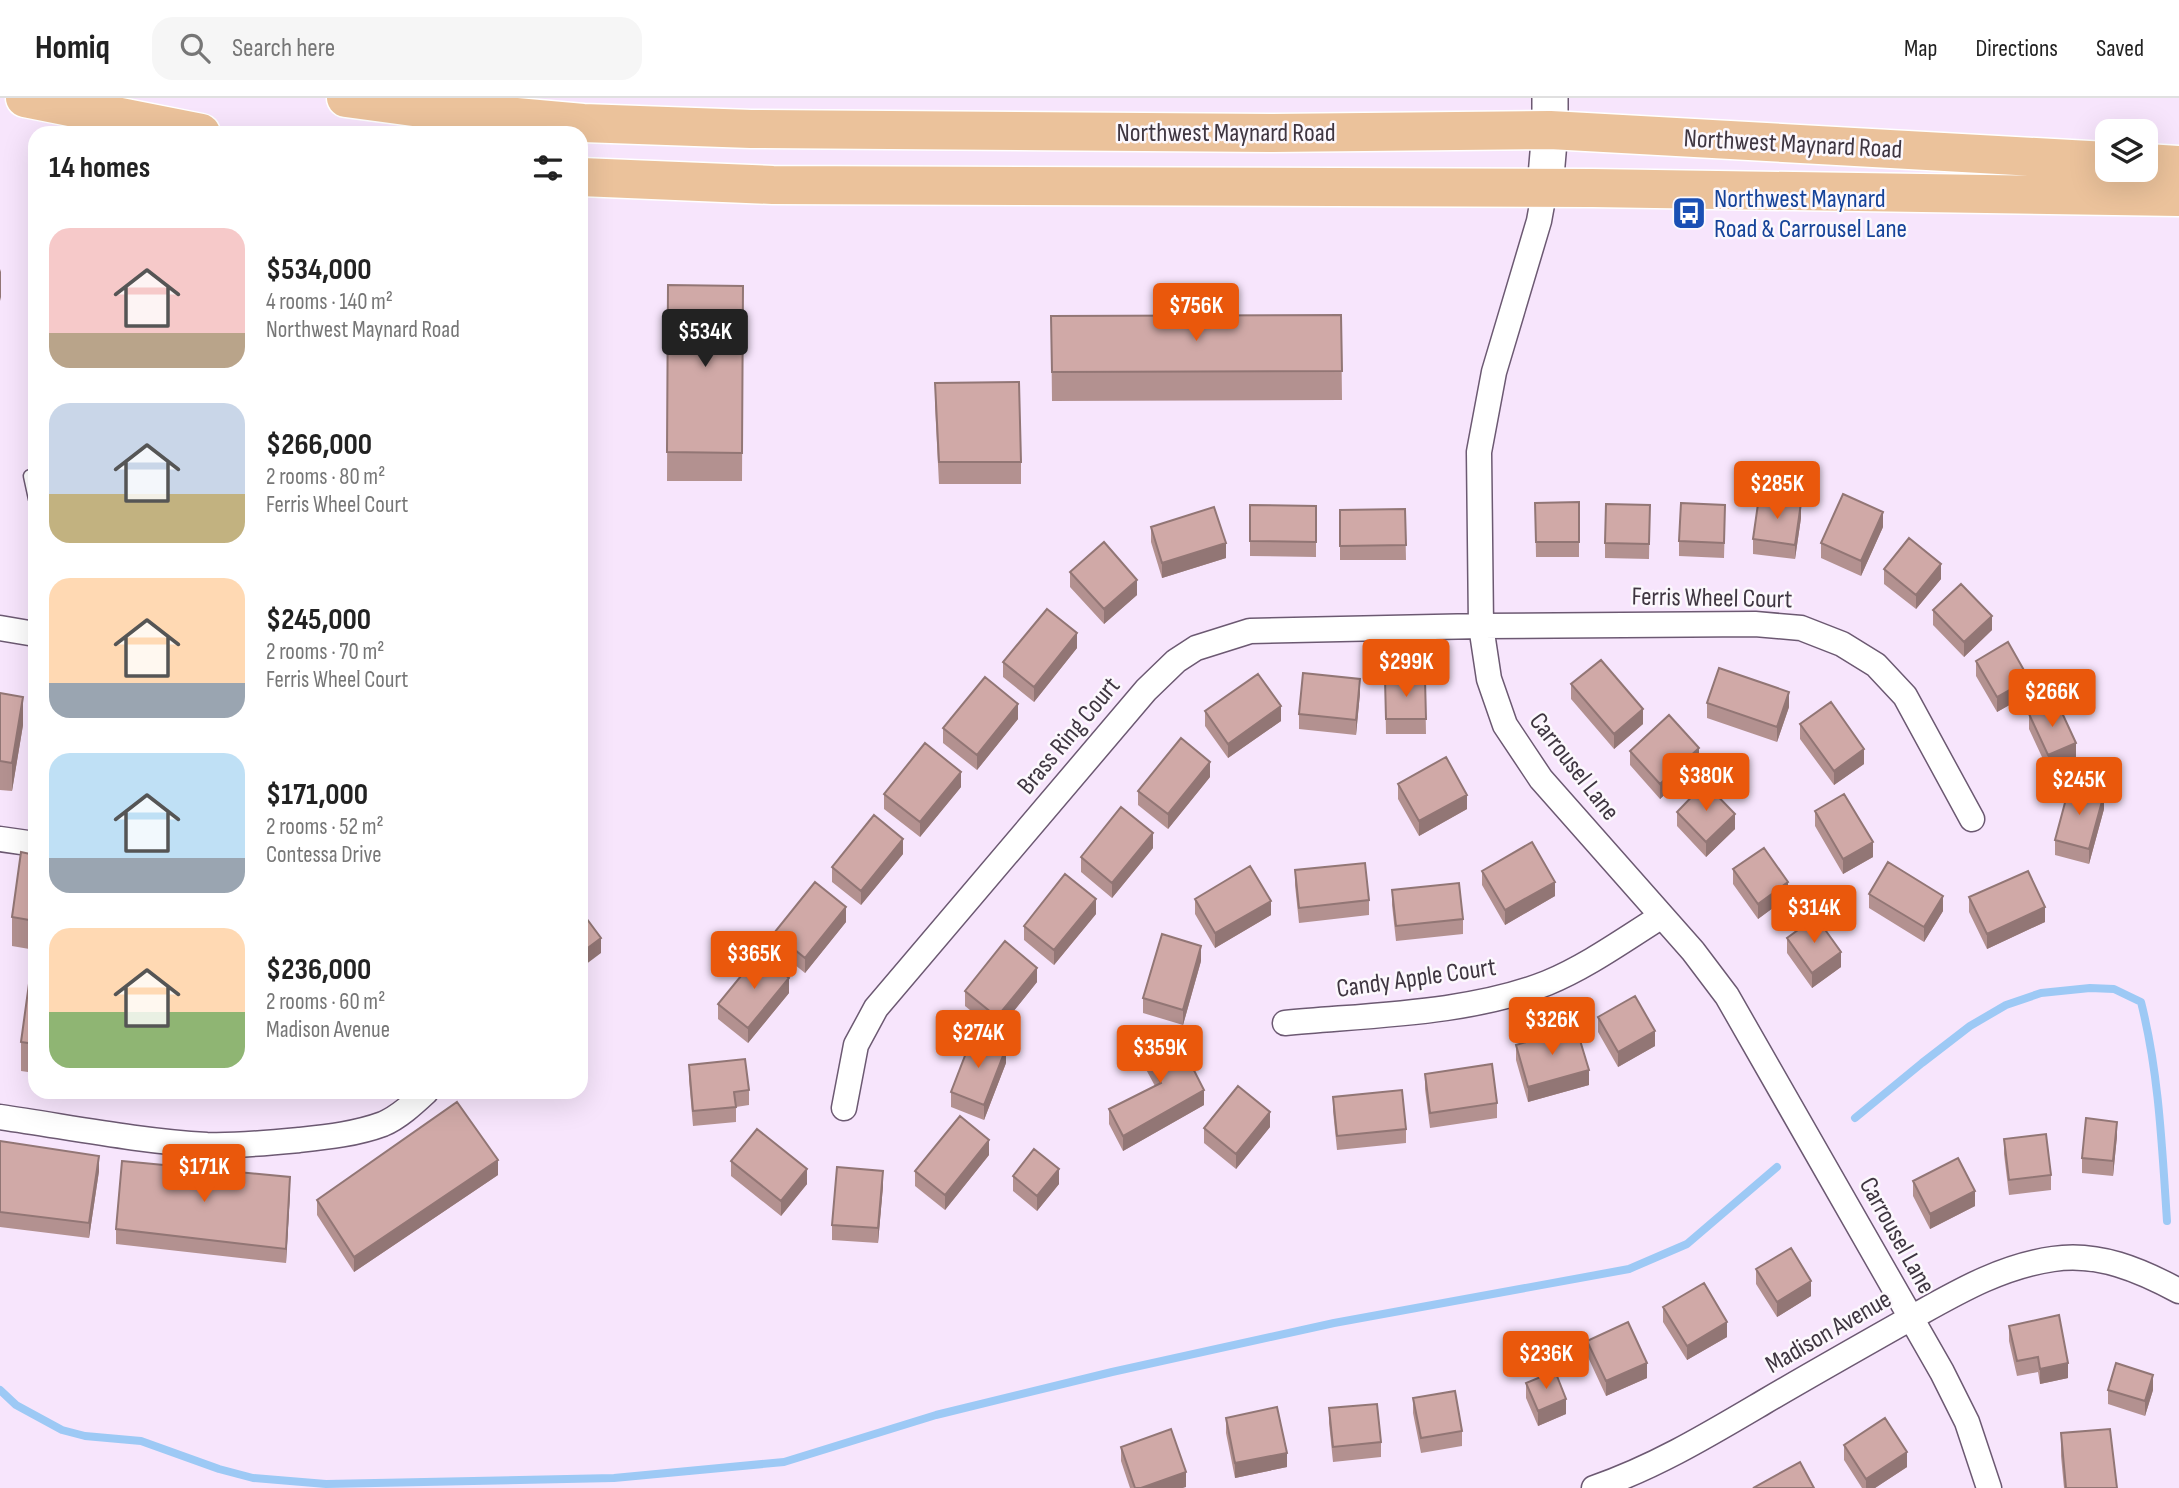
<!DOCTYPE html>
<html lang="en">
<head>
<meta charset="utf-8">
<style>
  :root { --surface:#fff; --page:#f6f6f6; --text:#222; --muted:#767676; --line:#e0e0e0; --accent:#ea580c }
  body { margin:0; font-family:"Sofia Sans Condensed",sans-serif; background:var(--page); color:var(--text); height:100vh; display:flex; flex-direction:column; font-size:26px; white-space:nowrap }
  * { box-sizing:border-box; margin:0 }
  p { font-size:23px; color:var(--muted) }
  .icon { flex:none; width:38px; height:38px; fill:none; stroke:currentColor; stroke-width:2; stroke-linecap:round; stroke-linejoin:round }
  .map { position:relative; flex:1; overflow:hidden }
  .sheet { position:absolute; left:28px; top:28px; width:560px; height:973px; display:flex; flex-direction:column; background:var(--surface); border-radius:21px; box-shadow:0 7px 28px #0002 }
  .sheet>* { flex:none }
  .tools { position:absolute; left:2095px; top:21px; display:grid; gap:14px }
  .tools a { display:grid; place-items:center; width:63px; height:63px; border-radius:14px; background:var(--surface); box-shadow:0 7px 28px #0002; font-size:35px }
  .price { position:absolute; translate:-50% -60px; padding:0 16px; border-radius:7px; background:var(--accent); color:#fff; font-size:23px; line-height:46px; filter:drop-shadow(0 2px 4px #0008) }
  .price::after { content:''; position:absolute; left:50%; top:42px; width:21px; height:16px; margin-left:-10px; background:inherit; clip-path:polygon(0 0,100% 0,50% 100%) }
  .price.current { background:#222; color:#fff }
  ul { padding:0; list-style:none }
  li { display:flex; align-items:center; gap:21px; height:175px; padding:0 21px }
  li span { display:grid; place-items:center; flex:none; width:196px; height:140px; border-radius:21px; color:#555 }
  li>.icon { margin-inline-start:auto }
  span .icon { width:84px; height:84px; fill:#fffc; stroke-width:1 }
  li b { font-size:30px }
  h2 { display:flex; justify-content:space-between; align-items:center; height:84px; padding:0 21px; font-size:30px }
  header { display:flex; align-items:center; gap:42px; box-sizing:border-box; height:98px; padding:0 35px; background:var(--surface); border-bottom:2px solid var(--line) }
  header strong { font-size:33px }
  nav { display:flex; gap:38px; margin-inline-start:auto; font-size:24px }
  .search { width:490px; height:63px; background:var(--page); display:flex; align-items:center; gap:18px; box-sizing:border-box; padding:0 24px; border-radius:21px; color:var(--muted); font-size:26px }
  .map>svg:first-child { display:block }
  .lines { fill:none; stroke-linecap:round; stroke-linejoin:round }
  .stream { stroke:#9dc9f5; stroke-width:8 }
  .lane-casing { stroke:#6c5972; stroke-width:15 }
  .street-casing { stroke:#6c5972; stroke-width:27 }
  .secondary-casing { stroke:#6c5972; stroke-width:38 }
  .primary-casing { stroke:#fff; stroke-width:41 }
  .lane { stroke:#fff; stroke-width:12 }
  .street { stroke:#fff; stroke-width:24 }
  .secondary { stroke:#fff; stroke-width:35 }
  .primary { stroke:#ebc29b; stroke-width:38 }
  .wall { fill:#b39190 }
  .shaded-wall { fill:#927675 }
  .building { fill:#d0a9a7; stroke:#927675; stroke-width:2 }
  .labels { text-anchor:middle; stroke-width:5; stroke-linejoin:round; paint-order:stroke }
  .street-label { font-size:26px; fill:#3f3641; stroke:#fcf8fd }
  .transit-label { font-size:26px; fill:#164399; stroke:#fcf8fd; text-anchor:start }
</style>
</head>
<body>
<header>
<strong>Homiq</strong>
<div class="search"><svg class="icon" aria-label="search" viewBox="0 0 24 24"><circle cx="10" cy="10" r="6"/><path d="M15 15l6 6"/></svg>Search here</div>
<nav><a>Map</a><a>Directions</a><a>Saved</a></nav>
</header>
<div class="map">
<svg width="2179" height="1390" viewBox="0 0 2179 1390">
  <rect width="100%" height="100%" fill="#f7e5fc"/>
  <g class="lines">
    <path class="stream" d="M1855 1020 1922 965 1970 928 2006 907 2041 895 2090 890 2114 891 2141 904C2159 975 2162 1049 2167 1123
      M0 1292 16 1307 62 1332 85 1338 141 1343 219 1371 253 1380 326 1386 614 1380 784 1364 936 1317 1112 1274 1334 1225 1629 1171 1687 1146 1777 1069"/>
    <g class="lane-casing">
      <path id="lane" d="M30 378 35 401"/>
    </g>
    <g class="street-casing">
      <path id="street" d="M1545 90 1539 123 1494 274 1479 354 1481 528 1489 581 1505 627 1541 681 1693 853 1727 898 1942 1274 1967 1324 1989 1390
        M0 530 35 536
        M0 741 35 746
        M1285 925C1368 917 1469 916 1547 885 1588 868 1625 841 1662 818
        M844 1010 856 947 876 910 1146 592 1176 563 1196 550 1250 533 1481 528 1755 526 1801 530 1842 546 1876 567 1905 598 1972 721
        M0 1019C69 1029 138 1043 207 1047 238 1048 268 1045 299 1042 327 1039 356 1036 383 1026 399 1019 413 1006 426 994
        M1594 1390C1655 1369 1708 1337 1764 1304 1810 1277 1856 1251 1902 1225 1951 1198 1997 1169 2053 1161 2098 1154 2140 1172 2179 1193"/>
    </g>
    <g class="secondary-casing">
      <path id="secondary" d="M1545 90 1550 32V0"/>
    </g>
    <g class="primary-casing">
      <path id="primary" d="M25 0 201 35
        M346 0 428 11 583 25 751 31 1272 35 1550 32 2107 63
        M2146 65 2179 67
        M581 79 773 87 1592 90 2179 99"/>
    </g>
    <use href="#lane" class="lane"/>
    <use href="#street" class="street"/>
    <use href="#secondary" class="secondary"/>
    <use href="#primary" class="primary"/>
  </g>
  <path class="wall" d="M668 187 743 188 742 383H667Z
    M1341 217 1342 302 1052 303 1051 218Z
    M935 285 1021 364V386H939L935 307Z
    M1579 404V459H1536L1535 405Z
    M1250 407 1316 408V459L1250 458Z
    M1650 407 1649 461 1605 460V445Z
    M1405 411 1406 462H1340V412Z
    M1801 420 1795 461 1753 456V441Z
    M1725 422 1724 460 1679 458V443Z
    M1151 429 1226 460 1162 480 1151 444Z
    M1883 429 1861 478 1821 460V445Z
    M1884 471 1941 481 1916 511 1884 486Z
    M1070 474 1137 497 1104 526 1070 489Z
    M1933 512 1992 532 1964 559 1933 527Z
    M1077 550 1034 604 1003 579V564Z
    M1976 563 2029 596 1997 614 1976 578Z
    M1385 581H1425L1426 636H1386Z
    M1571 586 1643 626 1614 651 1571 601Z
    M0 595 23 627 12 693 0 692Z
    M1360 595 1356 637 1299 631V616Z
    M1707 605 1789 609 1777 644 1707 620Z
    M1205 613 1281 623 1228 660 1205 628Z
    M2029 616 2076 660 2048 672 2029 631Z
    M1018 621 977 672 943 645V630Z
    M1800 626 1864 666 1834 687 1800 641Z
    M1630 653 1699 665 1660 701 1630 667Z
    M1210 679 1168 731 1138 707V693Z
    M1398 686 1467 711 1419 738 1398 701Z
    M961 689 920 739 884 711V696Z
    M2104 711 2089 766 2055 757V742Z
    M1815 713 1873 759 1843 776 1815 728Z
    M1677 714 1735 731 1706 759 1677 728Z
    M1153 750 1112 800 1081 774V759Z
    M903 756 861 807 832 784V769Z
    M35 757V852L12 848V819Z
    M1733 771 1788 799 1758 821 1733 786Z
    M1295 772 1369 802V817L1299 825 1295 787Z
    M1482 773 1555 798 1505 827 1482 787Z
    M1392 792 1463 821V836L1396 843 1392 807Z
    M1869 796 1943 813 1924 844 1869 810Z
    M1969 799 2045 824 1987 851 1969 814Z
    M1195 801 1271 817 1215 850 1195 816Z
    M1096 816 1054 867 1024 842V828Z
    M846 824 805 875 774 850V835Z
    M1787 840 1841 869 1812 890 1787 855Z
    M1201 863 1183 927 1143 915V900Z
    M35 872V975L21 973V944Z
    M1037 884 997 934 965 908V893Z
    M789 895 748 945 718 921V906Z
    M1598 919 1655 948 1618 969 1598 934Z
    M1516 947 1589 987 1528 1004 1516 962Z
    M1142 949 1204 1007 1123 1053 1109 1026V1011L1155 988 1142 964Z
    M1006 965 984 1022 951 1009V994Z
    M689 967 749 992V1007L736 1009V1024L693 1028 689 982Z
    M1425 976 1497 1005V1020L1430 1030 1425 991Z
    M169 994H188L187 997Z
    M234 994H255L235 997Z
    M1333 999 1406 1031V1045L1337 1052 1333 1013Z
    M1270 1029 1236 1071 1204 1045V1030Z
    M2117 1038 2113 1078 2082 1075V1060Z
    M2004 1041 2051 1077V1092L2009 1097 2004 1056Z
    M0 1043 99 1073 89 1140 0 1129Z
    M989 1057 945 1112 915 1088V1073Z
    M731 1063 807 1086 781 1118 731 1078Z
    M498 1077 354 1174 317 1117V1102Z
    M1013 1078 1059 1086 1037 1113 1013 1093Z
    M1913 1083 1975 1108 1930 1131 1913 1098Z
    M883 1088 878 1145 832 1142V1127Z
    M290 1094 286 1165 116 1146V1131Z
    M1756 1171 1811 1198 1777 1219 1756 1186Z
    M1663 1209 1727 1239 1687 1262 1663 1224Z
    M2009 1228 2068 1280 2040 1286 2038 1274 2017 1278 2009 1243Z
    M1587 1243 1647 1280 1606 1298 1587 1257Z
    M1526 1285 1566 1316 1538 1328 1526 1300Z
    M2108 1292H2153L2145 1318 2108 1306Z
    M1413 1300 1462 1333V1348L1421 1355 1413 1315Z
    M1329 1310 1381 1344V1359L1333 1364 1329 1325Z
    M1226 1320 1287 1369 1235 1380 1226 1335Z
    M2061 1335 2117 1390H2064L2061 1358Z
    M1844 1347 1907 1369 1875 1390H1862L1844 1362Z
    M1121 1349 1186 1389 1130 1390 1121 1363Z"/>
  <path class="shaded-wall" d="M1 171V199L0 203V174Z
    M1801 405V420L1795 461V447Z
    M1883 414V429L1861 478V463Z
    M1226 445V460L1162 480V465Z
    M1941 466V481L1916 511V497Z
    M1137 482V497L1104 526V511Z
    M1992 518V532L1964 559V544Z
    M1077 535V550L1034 604V589Z
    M1360 581V595L1356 637V622Z
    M2029 581V596L1997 614V599Z
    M1789 594V609L1777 644V629Z
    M23 599V627L12 693V665Z
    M1018 606V621L977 672V657Z
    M1281 608V623L1228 660V646Z
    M1643 611V626L1614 651V636Z
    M2076 645V660L2048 672V657Z
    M1699 650V665L1660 701V686Z
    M1864 651V666L1834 687V673Z
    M1210 664V679L1168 731V716Z
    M961 674V689L920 739V724Z
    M2104 696V711L2089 766V751Z
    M1467 697V711L1419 738V723Z
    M1735 716V731L1706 759V744Z
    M1153 735V750L1112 800V785Z
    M903 741V756L861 807V793Z
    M1873 744V759L1843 776V761Z
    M1555 784V798L1505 827V812Z
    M1788 784V799L1758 821V806Z
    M1943 798V813L1924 844V829Z
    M1096 801V816L1054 867V852Z
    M1271 803V817L1215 850V835Z
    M846 809V824L805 875V860Z
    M2045 809V824L1987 851V836Z
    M601 840V855L581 870V855Z
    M1201 848V863L1183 927V912Z
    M1841 854V869L1812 890V875Z
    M1037 870V884L997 934V919Z
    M789 880V895L748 945V930Z
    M1655 933V948L1618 969V954Z
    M1006 950V965L984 1022V1007Z
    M1589 972V987L1528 1004V989Z
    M1204 992V1007L1123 1053V1038Z
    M1270 1014V1029L1236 1071V1056Z
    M2117 1024V1038L2113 1078V1063Z
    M989 1042V1057L945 1112V1097Z
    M99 1058V1073L89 1140V1125Z
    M498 1062V1077L354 1174V1159Z
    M807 1071V1086L781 1118V1103Z
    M1059 1071V1086L1037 1113V1098Z
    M883 1073V1088L878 1145V1130Z
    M290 1079V1094L286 1165V1151Z
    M1975 1093V1108L1930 1131V1116Z
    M1811 1183V1198L1777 1219V1204Z
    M1727 1224V1239L1687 1262V1248Z
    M1647 1265V1280L1606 1298V1283Z
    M2068 1265V1280L2040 1286V1271Z
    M2153 1277V1292L2145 1318V1303Z
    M1566 1301V1316L1538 1328V1313Z
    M1907 1354V1369L1875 1390H1866V1381Z
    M1287 1355V1369L1235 1380V1365Z
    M1186 1374V1389L1183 1390H1141Z"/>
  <path class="building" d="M668 187 743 188 742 355 667 354Z
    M1341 217 1342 273 1052 274 1051 218Z
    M1019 284 1021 364H939L935 285Z
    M1843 396 1883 414 1861 463 1821 445Z
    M1759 399 1801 405 1795 447 1753 441Z
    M1579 404V444H1536L1535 405Z
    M1681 405 1725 407 1724 445 1679 443Z
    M1606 406 1650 407 1649 446 1605 445Z
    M1250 407 1316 408V444L1250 443Z
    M1214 409 1226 445 1162 465 1151 429Z
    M1405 411 1406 447 1340 448V412Z
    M1909 440 1941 466 1916 497 1884 471Z
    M1104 444 1137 482 1104 511 1070 474Z
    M1961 486 1992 518 1964 544 1933 512Z
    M1047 511 1077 535 1034 589 1003 564Z
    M2008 544 2029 581 1997 599 1976 563Z
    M1601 562 1643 611 1614 636 1571 586Z
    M1719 570 1789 594 1777 629 1707 605Z
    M1303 575 1360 581 1356 622 1299 616Z
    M1258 576 1281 608 1228 646 1205 613Z
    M985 579 1018 606 977 657 943 630Z
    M1385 581H1425L1426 621H1386Z
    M0 595 23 599 12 665 0 663Z
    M1831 604 1864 651 1834 673 1800 626Z
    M2057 604 2076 645 2048 657 2029 616Z
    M1669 617 1699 650 1660 686 1630 653Z
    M1181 640 1210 664 1168 716 1138 693Z
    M925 645 961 674 920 724 884 696Z
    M1446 659 1467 697 1419 723 1398 686Z
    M1705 685 1735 716 1706 744 1677 714Z
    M2070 686 2104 696 2089 751 2055 742Z
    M1844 696 1873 744 1843 761 1815 713Z
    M1121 709 1153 735 1112 785 1081 759Z
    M874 717 903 741 861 793 832 769Z
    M1532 744 1555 784 1505 812 1482 773Z
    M1764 750 1788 784 1758 806 1733 771Z
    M21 754 35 757V823L12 819Z
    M1888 764 1943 798 1924 829 1869 796Z
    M1365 765 1369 802 1299 810 1295 772Z
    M1250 768 1271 803 1215 835 1195 801Z
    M2028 773 2045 809 1987 836 1969 799Z
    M1065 776 1096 801 1054 852 1024 828Z
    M815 784 846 809 805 860 774 835Z
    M1459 785 1463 821 1396 828 1392 792Z
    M581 813 601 840 581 855Z
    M1816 819 1841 854 1812 875 1787 840Z
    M1162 836 1201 848 1183 912 1143 900Z
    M1005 843 1037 870 997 919 965 893Z
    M759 856 789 880 748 930 718 906Z
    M31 871 35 872V946L21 944Z
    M1635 898 1655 933 1618 954 1598 919Z
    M1576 929 1589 972 1528 989 1516 947Z
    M1174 933 1204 992 1123 1038 1109 1011 1161 985 1142 949Z
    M973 937 1006 950 984 1007 951 994Z
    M745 961 749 992 734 994 736 1009 693 1013 689 967Z
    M1492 966 1497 1005 1430 1015 1425 976Z
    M1238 988 1270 1014 1236 1056 1204 1030Z
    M1402 992 1406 1031 1337 1038 1333 999Z
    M457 1004 498 1062 354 1159 317 1102Z
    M960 1018 989 1042 945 1097 915 1073Z
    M2086 1020 2117 1024 2113 1063 2082 1060Z
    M757 1031 807 1071 781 1103 731 1063Z
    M2046 1036 2051 1077 2009 1082 2004 1041Z
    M0 1043 99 1058 89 1125 0 1114Z
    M1034 1051 1059 1071 1037 1098 1013 1078Z
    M1958 1060 1975 1093 1930 1116 1913 1083Z
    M122 1063 290 1079 286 1151 116 1131Z
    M837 1069 883 1073 878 1130 832 1127Z
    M1791 1150 1811 1183 1777 1204 1756 1171Z
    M1704 1185 1727 1224 1687 1248 1663 1209Z
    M2059 1217 2068 1265 2040 1271 2038 1259 2017 1263 2009 1228Z
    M1628 1224 1647 1265 1606 1283 1587 1243Z
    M2116 1265 2153 1277 2145 1303 2108 1292Z
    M1555 1273 1566 1301 1538 1313 1526 1285Z
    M1455 1293 1462 1333 1421 1340 1413 1300Z
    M1377 1306 1381 1344 1333 1349 1329 1310Z
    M1277 1309 1287 1355 1235 1365 1226 1320Z
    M1885 1320 1907 1354 1866 1381 1844 1347Z
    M1171 1331 1186 1374 1141 1390H1135L1121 1349Z
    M2110 1331 2117 1390H2066L2061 1335Z
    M1800 1364 1814 1390H1753Z"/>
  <defs>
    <g id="bus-square" transform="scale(1.75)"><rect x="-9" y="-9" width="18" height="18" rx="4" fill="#1a4fb4" stroke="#fcf8fd"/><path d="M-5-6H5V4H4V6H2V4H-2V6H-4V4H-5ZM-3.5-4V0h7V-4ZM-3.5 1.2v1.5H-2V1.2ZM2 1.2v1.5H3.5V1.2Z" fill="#fff"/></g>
  </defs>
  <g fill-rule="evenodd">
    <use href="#bus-square" x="1689" y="115"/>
  </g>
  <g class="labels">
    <g class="street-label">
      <text x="1226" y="43">Northwest Maynard Road</text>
      <text transform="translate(1793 45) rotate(3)" y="9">Northwest Maynard Road</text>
      <text transform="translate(1712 499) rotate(1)" y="9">Ferris Wheel Court</text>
      <text transform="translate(1068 637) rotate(-50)" y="9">Brass Ring Court</text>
      <text transform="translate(1575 668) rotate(52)" y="9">Carrousel Lane</text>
      <text transform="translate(1416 879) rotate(-8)" y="9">Candy Apple Court</text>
      <text transform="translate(1898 1137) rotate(61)" y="9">Carrousel Lane</text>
      <text transform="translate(1828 1233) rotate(-30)" y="9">Madison Avenue</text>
    </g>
    <g class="transit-label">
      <text x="1714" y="109">Northwest Maynard<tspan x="1714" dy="30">Road &amp; Carrousel Lane</tspan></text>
    </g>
  </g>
</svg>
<div class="tools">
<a><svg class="icon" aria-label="layers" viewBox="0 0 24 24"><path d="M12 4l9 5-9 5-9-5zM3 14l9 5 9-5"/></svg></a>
</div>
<b class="price" style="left:1196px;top:245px">$756K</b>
<b class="price current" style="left:705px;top:271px">$534K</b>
<b class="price" style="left:1777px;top:423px">$285K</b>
<b class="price" style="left:1406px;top:601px">$299K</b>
<b class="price" style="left:2052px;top:631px">$266K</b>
<b class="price" style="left:1706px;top:715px">$380K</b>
<b class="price" style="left:2079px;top:719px">$245K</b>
<b class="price" style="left:1814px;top:847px">$314K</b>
<b class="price" style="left:754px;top:893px">$365K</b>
<b class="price" style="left:1552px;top:959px">$326K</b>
<b class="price" style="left:978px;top:972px">$274K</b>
<b class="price" style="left:1160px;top:987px">$359K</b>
<b class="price" style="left:204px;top:1106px">$171K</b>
<b class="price" style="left:1546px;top:1293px">$236K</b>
<section class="sheet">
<h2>14 homes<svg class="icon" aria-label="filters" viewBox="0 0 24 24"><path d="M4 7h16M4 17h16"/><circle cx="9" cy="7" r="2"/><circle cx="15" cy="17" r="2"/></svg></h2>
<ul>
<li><span style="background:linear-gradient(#f6c9c9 75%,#b9a48a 0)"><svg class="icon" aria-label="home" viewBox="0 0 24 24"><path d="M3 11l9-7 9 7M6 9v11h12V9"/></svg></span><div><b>$534,000</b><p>4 rooms · 140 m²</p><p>Northwest Maynard Road</p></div></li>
<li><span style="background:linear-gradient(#c9d6e8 65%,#c2b280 0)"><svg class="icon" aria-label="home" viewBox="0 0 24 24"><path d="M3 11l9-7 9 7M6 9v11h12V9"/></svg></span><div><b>$266,000</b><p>2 rooms · 80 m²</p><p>Ferris Wheel Court</p></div></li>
<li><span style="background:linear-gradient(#ffd9b3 75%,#9aa5b1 0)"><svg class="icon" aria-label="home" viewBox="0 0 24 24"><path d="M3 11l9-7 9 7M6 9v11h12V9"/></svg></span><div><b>$245,000</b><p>2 rooms · 70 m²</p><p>Ferris Wheel Court</p></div></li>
<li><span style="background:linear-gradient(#bfe0f5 75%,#9aa5b1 0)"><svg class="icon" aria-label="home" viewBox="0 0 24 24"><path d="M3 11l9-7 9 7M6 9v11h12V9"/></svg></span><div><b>$171,000</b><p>2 rooms · 52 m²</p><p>Contessa Drive</p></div></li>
<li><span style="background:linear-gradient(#ffd9b3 60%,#8fb573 0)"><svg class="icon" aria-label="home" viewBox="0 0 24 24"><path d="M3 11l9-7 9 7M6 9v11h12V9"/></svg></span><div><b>$236,000</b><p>2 rooms · 60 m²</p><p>Madison Avenue</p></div></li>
</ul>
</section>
</div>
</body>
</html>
